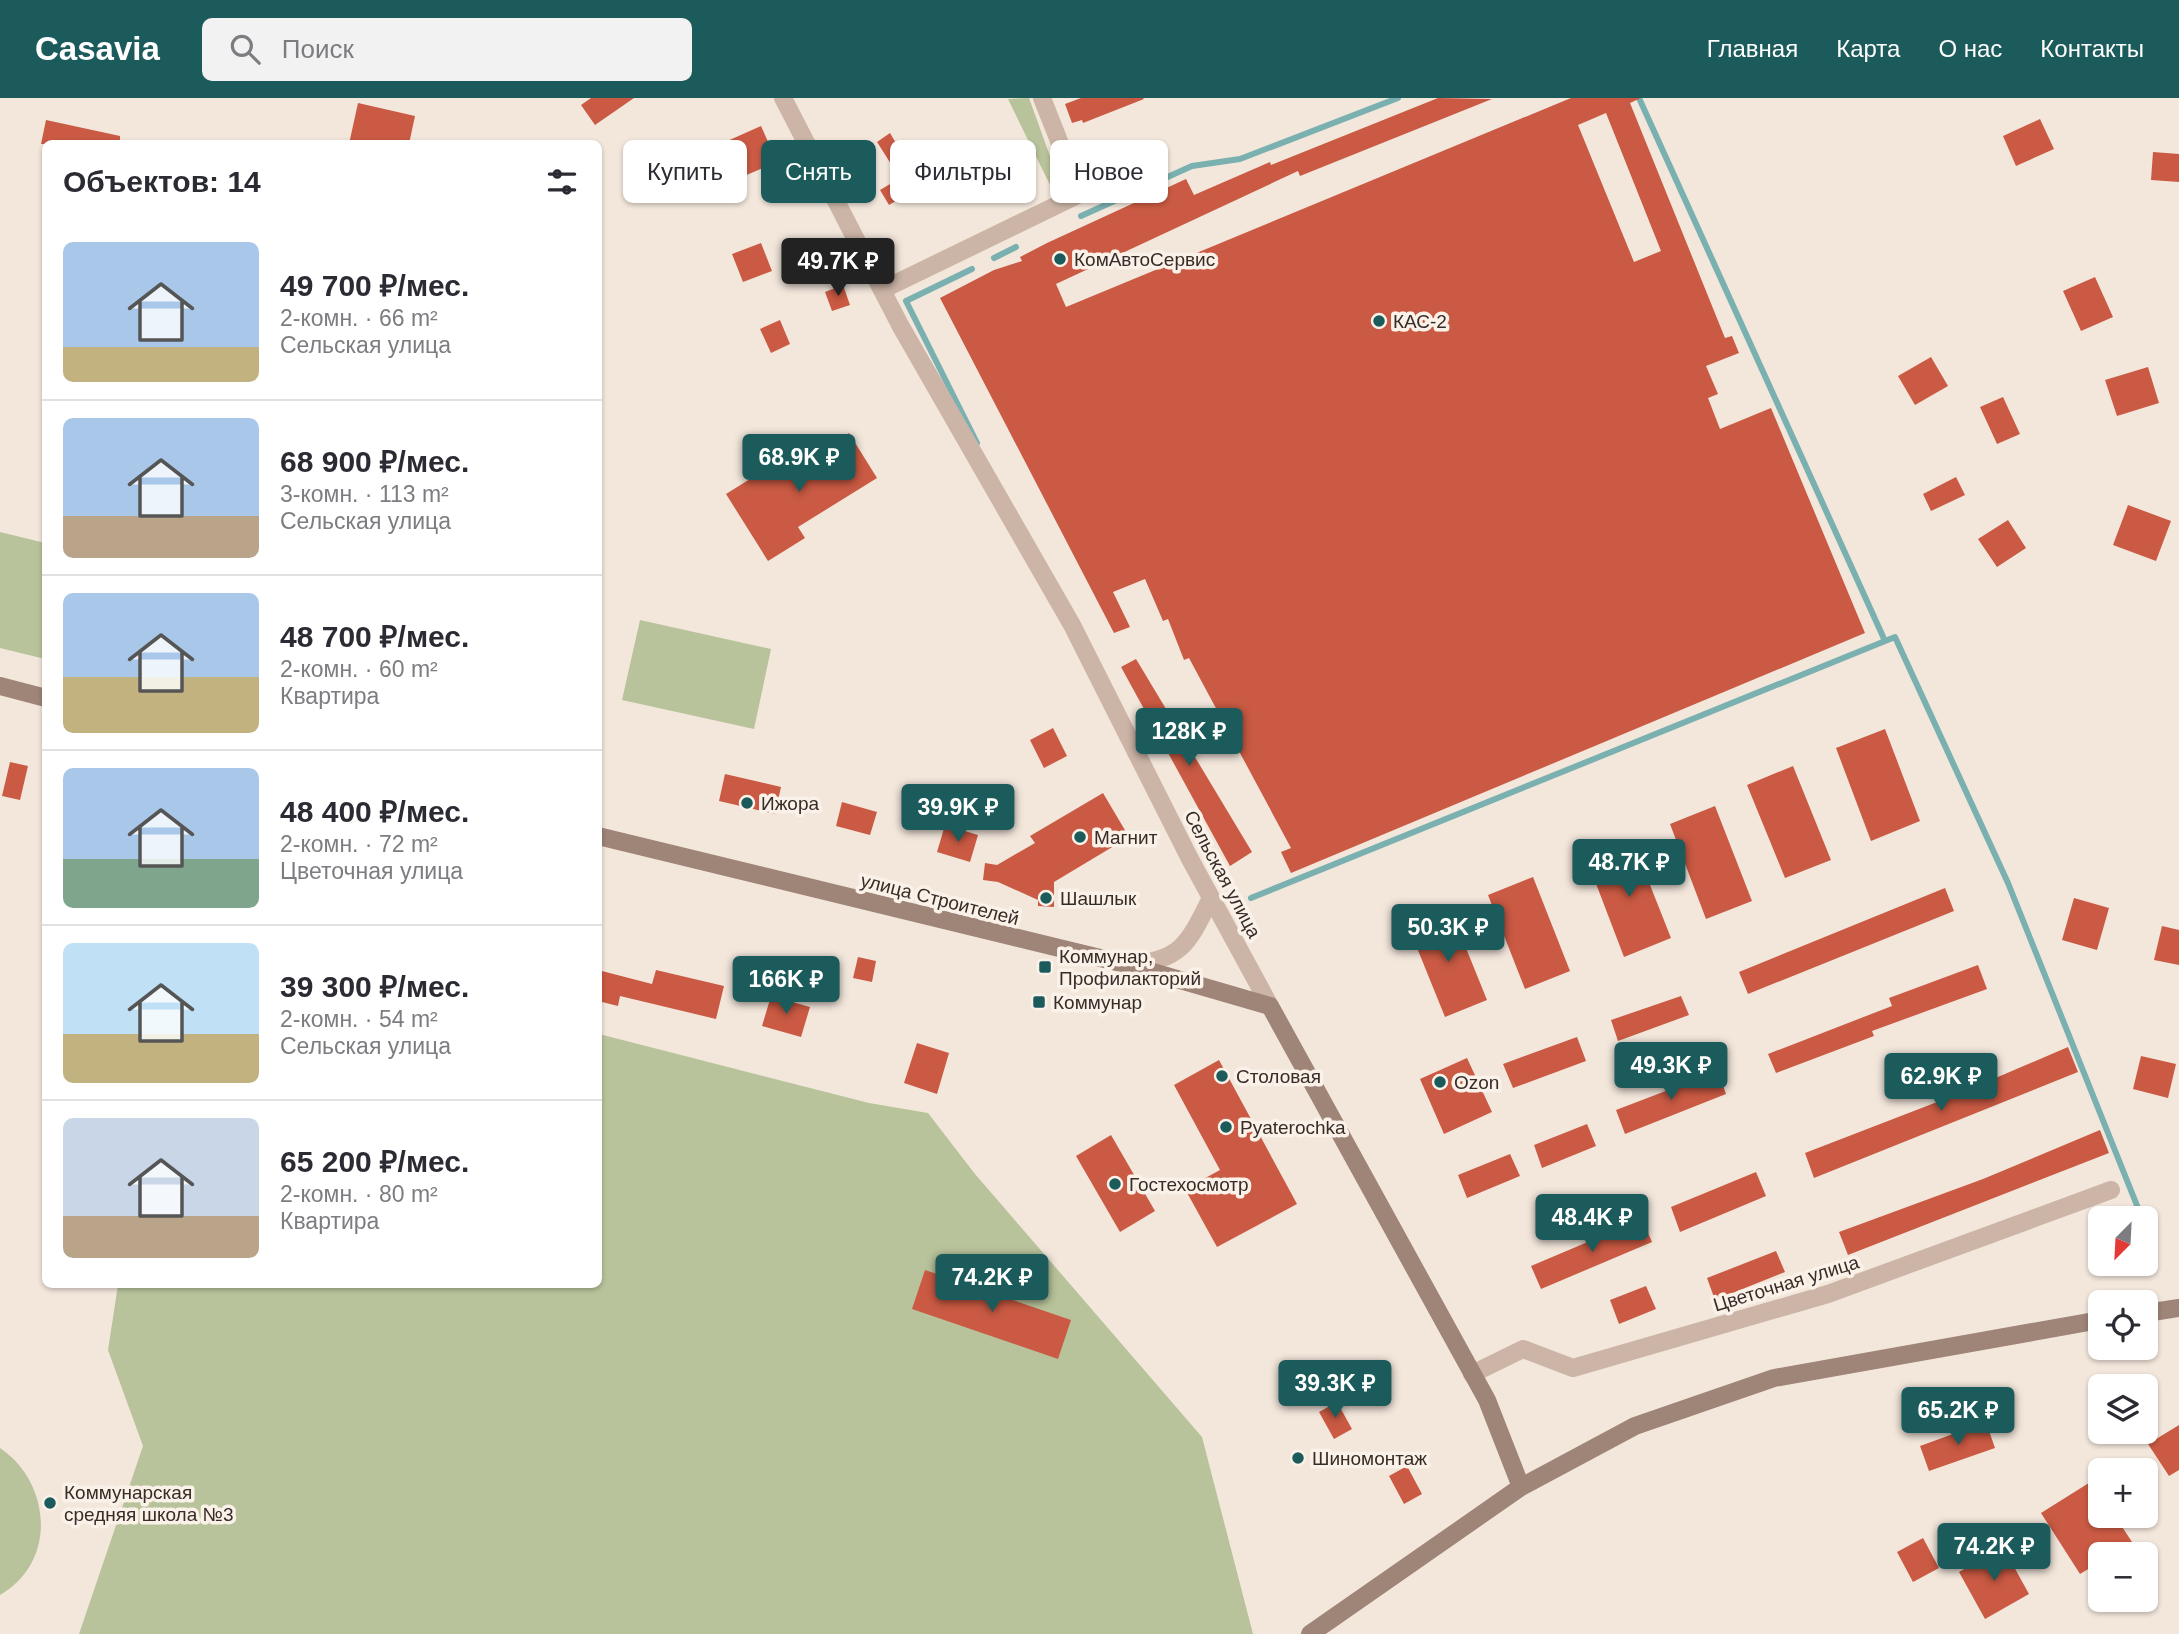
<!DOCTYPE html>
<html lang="ru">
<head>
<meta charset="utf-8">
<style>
  :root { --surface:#fff; --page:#f2f2f3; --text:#2b2b33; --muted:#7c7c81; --line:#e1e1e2; --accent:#1c5b5b }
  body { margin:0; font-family:Arial,sans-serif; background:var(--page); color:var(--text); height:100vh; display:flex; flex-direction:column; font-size:26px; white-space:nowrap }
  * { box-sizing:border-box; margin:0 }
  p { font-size:23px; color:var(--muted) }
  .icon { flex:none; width:38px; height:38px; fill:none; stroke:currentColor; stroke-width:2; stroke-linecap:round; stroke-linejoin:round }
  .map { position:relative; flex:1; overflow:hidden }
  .details { position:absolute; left:42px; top:42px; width:560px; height:1148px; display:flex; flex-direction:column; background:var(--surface); border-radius:10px; box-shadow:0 2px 5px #0004 }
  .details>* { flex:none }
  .top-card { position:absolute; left:623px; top:42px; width:665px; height:63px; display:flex; gap:14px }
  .needle { width:46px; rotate:204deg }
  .tools { position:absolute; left:2088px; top:1108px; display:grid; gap:14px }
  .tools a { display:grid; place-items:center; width:70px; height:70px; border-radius:10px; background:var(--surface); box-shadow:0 2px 5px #0004; font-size:35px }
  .price { position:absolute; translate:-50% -60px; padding:0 16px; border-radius:7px; background:var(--accent); color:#fff; font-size:23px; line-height:46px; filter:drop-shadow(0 2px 4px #0008) }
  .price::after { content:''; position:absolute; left:50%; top:42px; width:21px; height:16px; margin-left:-10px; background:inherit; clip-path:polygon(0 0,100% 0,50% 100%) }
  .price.current { background:#222; color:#fff }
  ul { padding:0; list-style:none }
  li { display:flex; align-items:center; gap:21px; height:175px; padding:0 21px }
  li+li { border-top:2px solid var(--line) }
  li span { display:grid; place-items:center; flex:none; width:196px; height:140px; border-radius:10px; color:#555 }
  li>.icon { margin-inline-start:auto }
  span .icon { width:84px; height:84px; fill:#fffc; stroke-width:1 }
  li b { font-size:30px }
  h2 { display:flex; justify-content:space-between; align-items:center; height:84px; padding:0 21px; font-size:30px }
  .pill { padding:0 24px; border-radius:10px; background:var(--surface); box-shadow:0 2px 5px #0004; font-size:24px; line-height:63px }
  .pill.current { background:var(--accent); color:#fff }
  header { display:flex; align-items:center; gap:42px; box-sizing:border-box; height:98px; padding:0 35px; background:var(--accent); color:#fff }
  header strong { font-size:33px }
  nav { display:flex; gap:38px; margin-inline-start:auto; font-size:24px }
  .search { width:490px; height:63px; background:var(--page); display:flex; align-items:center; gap:18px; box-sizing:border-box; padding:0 24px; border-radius:10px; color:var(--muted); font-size:26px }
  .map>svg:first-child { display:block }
  .green { fill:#b8c39b }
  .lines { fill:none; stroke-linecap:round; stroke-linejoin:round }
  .stream { stroke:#7ab1b0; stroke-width:6 }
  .building { fill:#ca5a43; fill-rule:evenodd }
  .minor { stroke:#ccb5a7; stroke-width:18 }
  .tertiary { stroke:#ccb5a7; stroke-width:18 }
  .secondary { stroke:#9f8478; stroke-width:18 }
  .poi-dot { fill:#1c5b5b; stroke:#faf1e9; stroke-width:2.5 }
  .labels { text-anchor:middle; stroke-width:7; stroke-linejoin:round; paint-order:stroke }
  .poi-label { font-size:19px; fill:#382c28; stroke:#faf1e9; text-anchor:start }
  .street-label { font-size:19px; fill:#382c28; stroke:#faf1e9 }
</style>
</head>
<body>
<header>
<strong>Casavia</strong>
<div class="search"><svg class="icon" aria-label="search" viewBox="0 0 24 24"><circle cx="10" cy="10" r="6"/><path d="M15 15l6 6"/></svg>Поиск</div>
<nav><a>Главная</a><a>Карта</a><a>О нас</a><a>Контакты</a></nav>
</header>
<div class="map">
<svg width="2179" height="1536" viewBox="0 0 2179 1536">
  <rect width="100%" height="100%" fill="#f3e7dc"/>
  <path class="green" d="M1029 0 1059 83 1050 87 1008 1Z
    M0 434 45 445V561L0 550Z
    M640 522 771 551 754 631 622 602Z
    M599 936 869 1005 928 1015 975 1076 1202 1339 1253 1536H79L143 1348 108 1252 118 1187 598 1186Z
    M0 1350C51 1384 58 1464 0 1497Z"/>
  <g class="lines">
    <path class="stream" d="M1639 0 1885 543
      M1081 118 1192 68 1240 61 1398 0
      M994 160 1016 149
      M972 171 906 203 977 345
      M1251 800 1895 539 2008 785 2142 1120
      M2146 1130 2155 1154"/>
  </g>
  <path class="building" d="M591 0H634L595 27 581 7Z
    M1081 0H1143L1144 1 1083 25 1082 22 1072 25 1065 6Z
    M1438 0 1492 1 1300 78 1298 73 1056 186 1066 209 1571 0H1641L1630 5 1725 240 1732 238 1739 255 1706 268 1718 296 1708 300 1720 331 1771 310 1865 535 1291 775 1281 754 1291 750 1189 560 1184 562 1168 521 1163 523 1145 481 1113 494 1130 529 1114 535 940 200 994 172 1022 163 1020 159 1047 145 1186 81 1194 97 1270 64 1271 67ZM1606 15 1661 153 1634 164 1578 27Z
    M358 5 415 18 409 46H349Z
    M2040 21 2054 51 2016 68 2003 38Z
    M46 22 120 38V46H41Z
    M761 28 777 64 742 79 725 44Z
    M890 35 926 96 914 103 909 95 889 107 880 92 900 80 877 44Z
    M2153 54 2179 56V84L2151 82Z
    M761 145 772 173 743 184 732 156Z
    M2095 179 2113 219 2081 233 2063 193Z
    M843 187 850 207 832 213 825 194Z
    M780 222 790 246 771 255 760 231Z
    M1931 259 1948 288 1915 307 1898 278Z
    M2148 269 2159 305 2117 318 2105 282Z
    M2003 299 2020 336 1997 346 1980 309Z
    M849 335 877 380 798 429 805 440 768 463 726 396 777 364 784 376Z
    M1956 379 1965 397 1931 413 1923 396Z
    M2128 407 2171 423 2156 463 2113 447Z
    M2008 422 2026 450 1997 469 1978 441Z
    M1136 561 1252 754 1230 768 1121 569Z
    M1053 630 1067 658 1044 670 1030 642Z
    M1885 631 1920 723 1871 743 1836 650Z
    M10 664 28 668 20 702 2 698Z
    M1793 668 1831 762 1785 780 1747 687Z
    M725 676 781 689 775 716 719 703Z
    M1103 695 1129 739 1054 784V809L1038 808V802L998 784 983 782 985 765 997 767 1035 745 1030 738Z
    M842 704 877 714 870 737 836 728Z
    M1715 708 1752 803 1706 821 1670 726Z
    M945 727 978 737 970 764 937 754Z
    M1633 744 1671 840 1624 859 1587 762Z
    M1533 779 1570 873 1525 891 1488 797Z
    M1945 790 1954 813 1748 896 1739 874Z
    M2074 800 2109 810 2097 852 2062 842Z
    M1451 813 1487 902 1445 919 1409 830Z
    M2162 828 2179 832V867L2154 862Z
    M858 859 876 863 872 884 853 880Z
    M1978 867 1987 891 1872 933 1874 938 1776 975 1768 956 1892 908 1889 900Z
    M598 872 652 886 656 872 724 888 716 921 620 898 618 908 598 903Z
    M771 898 810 909 801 939 762 928Z
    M1681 898 1689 917 1618 943 1611 922Z
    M1577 939 1586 963 1513 990 1503 966Z
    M917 945 949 955 937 996 904 985Z
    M2068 949 2078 974 1814 1080 1805 1055 1963 994Z
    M2141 958 2176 966 2168 1000 2133 991Z
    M1467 960 1492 1014 1444 1036 1420 981Z
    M1219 962 1297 1106 1217 1149 1185 1091 1220 1072 1174 987Z
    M1718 973 1726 996 1625 1036 1616 1012Z
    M1587 1026 1596 1048 1542 1070 1534 1047Z
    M2100 1032 2109 1055 1848 1157 1839 1134 1983 1081Z
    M1111 1037 1155 1113 1120 1134 1076 1058Z
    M1510 1056 1520 1078 1467 1100 1458 1077Z
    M1756 1074 1766 1098 1680 1134 1671 1109Z
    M1642 1121 1652 1144 1541 1191 1531 1168Z
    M1776 1153 1785 1174 1715 1202 1707 1180Z
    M925 1172 1071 1222 1058 1261 912 1211Z
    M1646 1188 1656 1211 1619 1226 1610 1202Z
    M1337 1304 1352 1331 1334 1341 1319 1314Z
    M1986 1324 1995 1350 1929 1373 1920 1348Z
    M2179 1327V1372L2169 1378 2148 1346Z
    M1407 1368 1422 1396 1404 1406 1389 1378Z
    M2092 1383 2100 1394V1418H2115L2132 1444 2112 1456H2100V1464L2080 1476 2041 1415Z
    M1923 1440 1939 1470 1913 1484 1897 1454Z
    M2003 1449 2029 1496 1985 1521 1959 1474Z"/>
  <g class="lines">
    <path class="minor" d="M882 192 1080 96 1042 0
      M1472 1276 1523 1251 1573 1270 1828 1196 2111 1092"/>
    <path class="tertiary" d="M783 0 900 227 1072 527 1190 761 1270 908
      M1129 866C1181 864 1189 844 1211 800"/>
    <path class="secondary" d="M0 588 46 600
      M598 738 1125 866 1270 908 1487 1302 1521 1389
      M2146 1215 2179 1210
      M1310 1536 1521 1389 1635 1328 1774 1280 2100 1222"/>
  </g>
  <g class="poi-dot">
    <circle cx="1060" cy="161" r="7"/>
    <circle cx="1379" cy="223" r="7"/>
    <circle cx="747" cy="705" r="7"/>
    <circle cx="1080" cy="739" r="7"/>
    <circle cx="1046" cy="800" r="7"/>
    <rect x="1038" y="862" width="14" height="14" rx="3.5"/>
    <rect x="1032" y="897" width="14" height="14" rx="3.5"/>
    <circle cx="1222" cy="978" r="7"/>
    <circle cx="1440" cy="984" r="7"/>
    <circle cx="1226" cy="1029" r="7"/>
    <circle cx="1115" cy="1086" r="7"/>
    <circle cx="1298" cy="1360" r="7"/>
    <circle cx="50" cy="1405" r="7"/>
  </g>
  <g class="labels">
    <g class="poi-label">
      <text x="1074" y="168">КомАвтоСервис</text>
      <text x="1393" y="230">КАС-2</text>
      <text x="761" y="712">Ижора</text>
      <text x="1094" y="746">Магнит</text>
      <text x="1060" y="807">Шашлык</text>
      <text x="1059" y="865">Коммунар,<tspan x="1059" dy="22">Профилакторий</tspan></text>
      <text x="1053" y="911">Коммунар</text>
      <text x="1236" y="985">Столовая</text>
      <text x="1454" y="991">Ozon</text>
      <text x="1240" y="1036">Pyaterochka</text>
      <text x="1129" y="1093">Гостехосмотр</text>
      <text x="1312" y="1367">Шиномонтаж</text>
      <text x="64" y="1401">Коммунарская<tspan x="64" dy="22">средняя школа №3</tspan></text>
    </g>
    <g class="street-label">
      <text transform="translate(1223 776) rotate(62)" y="7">Сельская улица</text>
      <text transform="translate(940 801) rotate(14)" y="7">улица Строителей</text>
      <text transform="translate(1786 1185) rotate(-17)" y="7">Цветочная улица</text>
    </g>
  </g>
</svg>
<div class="tools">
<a><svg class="needle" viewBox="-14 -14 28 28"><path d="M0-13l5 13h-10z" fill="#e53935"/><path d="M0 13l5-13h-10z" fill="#7c7c81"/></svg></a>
<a><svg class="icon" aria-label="locate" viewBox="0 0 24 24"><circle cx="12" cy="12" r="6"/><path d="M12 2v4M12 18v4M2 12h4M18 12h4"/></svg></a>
<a><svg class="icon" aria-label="layers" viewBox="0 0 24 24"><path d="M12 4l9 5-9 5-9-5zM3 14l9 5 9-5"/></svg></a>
<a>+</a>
<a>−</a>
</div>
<b class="price current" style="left:838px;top:200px">49.7K ₽</b>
<b class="price" style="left:799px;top:396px">68.9K ₽</b>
<b class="price" style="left:1189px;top:670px">128K ₽</b>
<b class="price" style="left:958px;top:746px">39.9K ₽</b>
<b class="price" style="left:1629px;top:801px">48.7K ₽</b>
<b class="price" style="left:1448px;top:866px">50.3K ₽</b>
<b class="price" style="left:786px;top:918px">166K ₽</b>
<b class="price" style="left:1671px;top:1004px">49.3K ₽</b>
<b class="price" style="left:1941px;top:1015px">62.9K ₽</b>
<b class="price" style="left:1592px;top:1156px">48.4K ₽</b>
<b class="price" style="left:992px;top:1216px">74.2K ₽</b>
<b class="price" style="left:1335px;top:1322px">39.3K ₽</b>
<b class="price" style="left:1958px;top:1349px">65.2K ₽</b>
<b class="price" style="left:1994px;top:1485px">74.2K ₽</b>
<div class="top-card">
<a class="pill">Купить</a>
<a class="pill current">Снять</a>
<a class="pill">Фильтры</a>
<a class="pill">Новое</a>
</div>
<section class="details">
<h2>Объектов: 14<svg class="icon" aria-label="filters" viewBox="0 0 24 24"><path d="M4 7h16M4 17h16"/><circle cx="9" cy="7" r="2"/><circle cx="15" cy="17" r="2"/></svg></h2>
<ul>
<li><span style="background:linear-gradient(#a9c7e8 75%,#c2b280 0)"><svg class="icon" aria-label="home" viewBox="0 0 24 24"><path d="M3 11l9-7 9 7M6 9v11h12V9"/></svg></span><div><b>49 700 ₽/мес.</b><p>2-комн. · 66 m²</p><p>Сельская улица</p></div></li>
<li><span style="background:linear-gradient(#a9c7e8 70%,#b9a48a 0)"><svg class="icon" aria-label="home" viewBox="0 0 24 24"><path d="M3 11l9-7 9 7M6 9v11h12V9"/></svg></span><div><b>68 900 ₽/мес.</b><p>3-комн. · 113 m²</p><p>Сельская улица</p></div></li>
<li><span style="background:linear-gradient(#a9c7e8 60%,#c2b280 0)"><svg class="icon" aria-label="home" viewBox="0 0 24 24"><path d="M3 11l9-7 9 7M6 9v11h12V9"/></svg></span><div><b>48 700 ₽/мес.</b><p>2-комн. · 60 m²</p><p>Квартира</p></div></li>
<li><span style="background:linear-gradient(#a9c7e8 65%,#7fa58c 0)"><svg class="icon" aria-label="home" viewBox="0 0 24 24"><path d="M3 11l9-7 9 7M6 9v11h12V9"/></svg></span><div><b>48 400 ₽/мес.</b><p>2-комн. · 72 m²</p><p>Цветочная улица</p></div></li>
<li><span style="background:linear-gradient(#bfe0f5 65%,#c2b280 0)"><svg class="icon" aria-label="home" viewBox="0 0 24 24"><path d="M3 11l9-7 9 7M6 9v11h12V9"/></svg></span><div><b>39 300 ₽/мес.</b><p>2-комн. · 54 m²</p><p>Сельская улица</p></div></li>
<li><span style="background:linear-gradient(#c9d6e8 70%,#b9a48a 0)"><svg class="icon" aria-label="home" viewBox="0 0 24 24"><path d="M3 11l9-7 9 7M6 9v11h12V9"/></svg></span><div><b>65 200 ₽/мес.</b><p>2-комн. · 80 m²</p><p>Квартира</p></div></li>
</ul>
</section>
</div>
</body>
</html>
